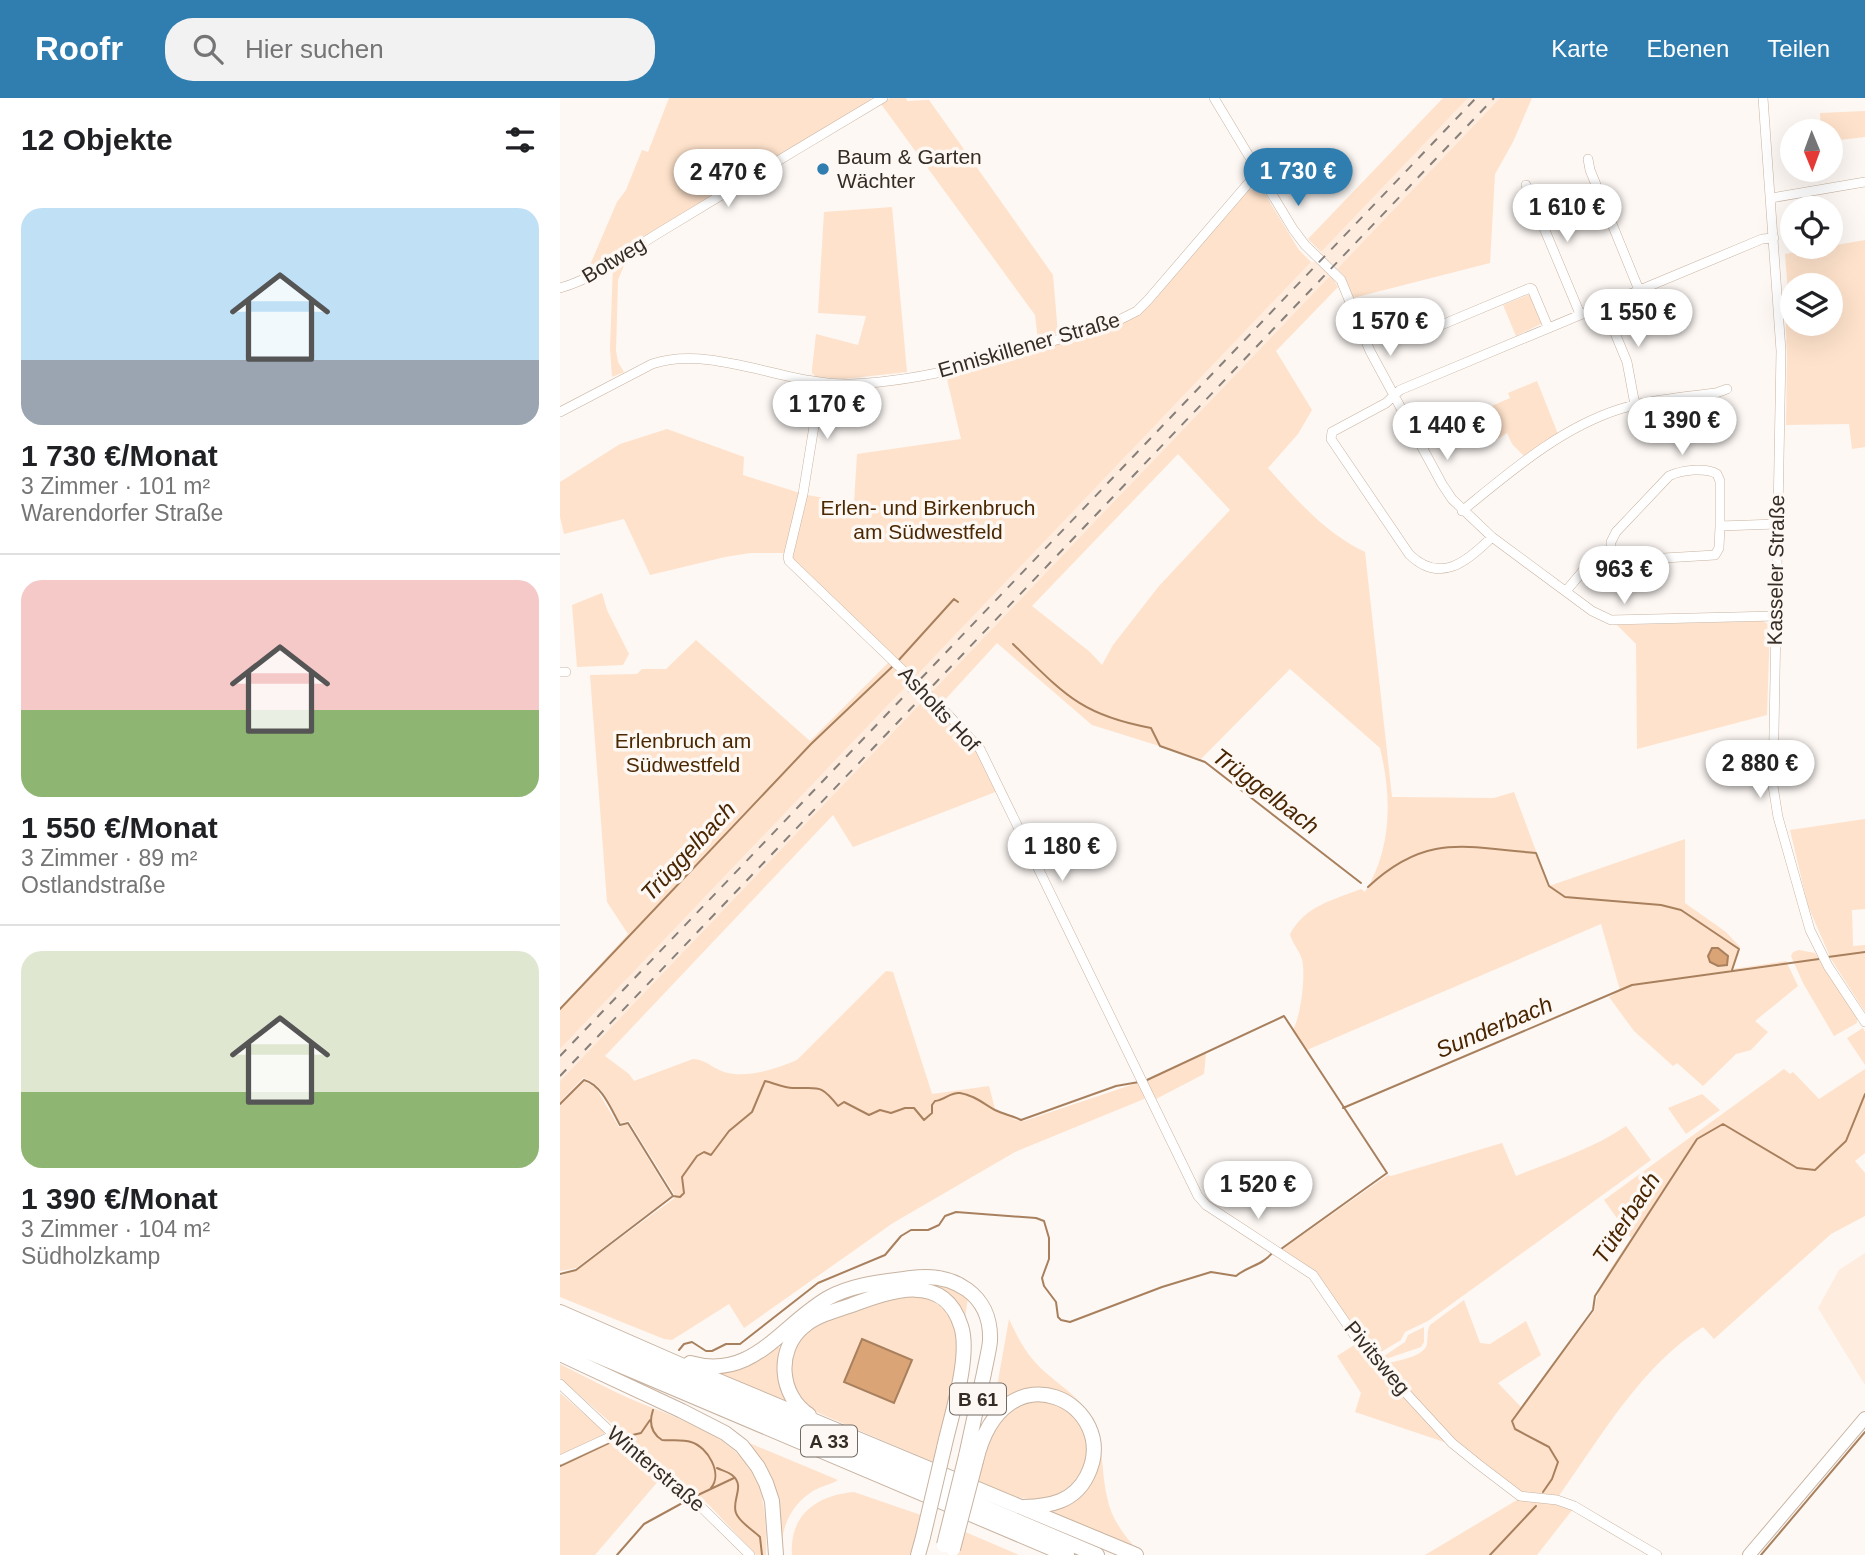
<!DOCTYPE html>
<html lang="de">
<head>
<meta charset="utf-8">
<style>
  :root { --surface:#fff; --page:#f2f2f2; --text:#202124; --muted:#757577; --line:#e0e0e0; --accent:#307db0 }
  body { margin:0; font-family:Arial,sans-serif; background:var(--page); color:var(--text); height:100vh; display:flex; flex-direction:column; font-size:26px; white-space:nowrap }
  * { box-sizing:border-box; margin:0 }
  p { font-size:23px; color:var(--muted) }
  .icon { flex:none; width:38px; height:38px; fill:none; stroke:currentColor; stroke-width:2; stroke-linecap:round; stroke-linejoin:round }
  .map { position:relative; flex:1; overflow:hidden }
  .sheet { display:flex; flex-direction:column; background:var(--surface); width:560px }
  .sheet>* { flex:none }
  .needle { width:46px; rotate:179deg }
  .fabs { position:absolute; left:1220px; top:21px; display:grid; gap:14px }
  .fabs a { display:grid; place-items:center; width:63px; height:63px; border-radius:50%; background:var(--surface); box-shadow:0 7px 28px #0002; font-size:35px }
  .price { position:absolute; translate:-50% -60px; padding:0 16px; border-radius:24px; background:#fff; color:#222; font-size:23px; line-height:46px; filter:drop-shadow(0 2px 4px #0008) }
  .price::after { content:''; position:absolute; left:50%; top:42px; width:21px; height:16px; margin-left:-10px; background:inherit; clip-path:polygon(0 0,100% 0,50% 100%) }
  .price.on { background:var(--accent); color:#fff }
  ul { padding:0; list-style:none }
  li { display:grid; align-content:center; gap:14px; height:371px; padding:0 21px }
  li+li { border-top:2px solid var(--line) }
  li span { display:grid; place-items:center; height:217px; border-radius:21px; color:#555 }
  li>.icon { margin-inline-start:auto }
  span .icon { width:126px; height:126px; fill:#fffc; stroke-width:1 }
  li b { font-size:30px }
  h2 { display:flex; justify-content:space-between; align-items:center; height:84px; padding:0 21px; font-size:30px }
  header { display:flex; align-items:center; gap:42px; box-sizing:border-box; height:98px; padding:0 35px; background:var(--accent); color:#fff }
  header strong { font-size:33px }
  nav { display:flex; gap:38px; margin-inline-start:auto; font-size:24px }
  .search { width:490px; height:63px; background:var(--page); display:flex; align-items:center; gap:18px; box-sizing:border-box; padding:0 24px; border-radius:28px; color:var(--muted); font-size:26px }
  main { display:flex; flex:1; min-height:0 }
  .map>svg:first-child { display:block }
  .built { fill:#feecde }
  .green { fill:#fee2cb; fill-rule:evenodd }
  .water { fill:#daa476; stroke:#a8805e; stroke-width:2 }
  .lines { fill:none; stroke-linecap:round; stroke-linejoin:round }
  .stream { stroke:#a8805e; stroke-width:2 }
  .minor-casing { stroke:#c8b3a1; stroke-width:10 }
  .major-casing { stroke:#c8b3a1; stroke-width:14 }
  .highway-casing { stroke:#c8b3a1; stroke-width:16 }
  .minor { stroke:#fff; stroke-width:9 }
  .major { stroke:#fff; stroke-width:12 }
  .highway { stroke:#fff; stroke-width:14 }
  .rail { stroke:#87807a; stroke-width:2; stroke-dasharray:9 9; stroke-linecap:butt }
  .highway-bridge-casing { stroke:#c8b3a1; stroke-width:16; stroke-linecap:butt }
  .highway-bridge { stroke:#fff; stroke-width:14 }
  .poi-dot { fill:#307db0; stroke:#fdf8f4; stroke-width:2.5 }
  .labels { text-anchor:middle; stroke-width:7; stroke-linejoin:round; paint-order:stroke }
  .shield { fill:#fdf8f4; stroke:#716963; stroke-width:2 }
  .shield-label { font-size:19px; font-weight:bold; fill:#352c25 }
  .poi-label { font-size:21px; fill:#352c25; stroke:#fdf8f4; text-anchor:start }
  .street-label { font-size:21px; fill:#352c25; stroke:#fdf8f4 }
  .park-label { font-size:21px; fill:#4b2802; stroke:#fdf8f4 }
  .water-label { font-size:23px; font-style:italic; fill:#492601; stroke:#fdf8f4 }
</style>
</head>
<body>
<header>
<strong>Roofr</strong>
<div class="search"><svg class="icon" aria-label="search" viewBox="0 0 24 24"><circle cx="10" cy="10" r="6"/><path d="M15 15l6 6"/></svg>Hier suchen</div>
<nav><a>Karte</a><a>Ebenen</a><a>Teilen</a></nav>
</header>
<main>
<section class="sheet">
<h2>12 Objekte<svg class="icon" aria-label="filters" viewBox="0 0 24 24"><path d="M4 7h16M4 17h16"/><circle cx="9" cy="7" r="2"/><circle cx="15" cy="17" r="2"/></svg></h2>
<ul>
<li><span style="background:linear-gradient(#bfe0f5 70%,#9aa5b1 0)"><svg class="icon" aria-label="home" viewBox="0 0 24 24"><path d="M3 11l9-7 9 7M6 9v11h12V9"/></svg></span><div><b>1 730 €/Monat</b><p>3 Zimmer · 101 m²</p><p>Warendorfer Straße</p></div></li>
<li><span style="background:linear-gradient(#f6c9c9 60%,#8fb573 0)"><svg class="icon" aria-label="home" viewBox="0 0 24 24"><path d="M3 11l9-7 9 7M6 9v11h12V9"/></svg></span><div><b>1 550 €/Monat</b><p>3 Zimmer · 89 m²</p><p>Ostlandstraße</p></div></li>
<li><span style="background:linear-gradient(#dfe7d0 65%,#8fb573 0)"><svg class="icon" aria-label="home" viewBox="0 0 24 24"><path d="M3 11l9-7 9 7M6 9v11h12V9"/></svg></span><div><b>1 390 €/Monat</b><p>3 Zimmer · 104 m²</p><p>Südholzkamp</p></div></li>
</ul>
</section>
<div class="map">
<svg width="1305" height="1457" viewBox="0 0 1305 1457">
  <rect width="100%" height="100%" fill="#fdf8f4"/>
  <path class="built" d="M908 0H940L777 171H774L771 177 747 204 0 983V951L751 164H755L761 157V154Z
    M1305 1155V1287L1258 1210 1279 1172Z"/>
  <path class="green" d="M109 0H311L312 2 27 174 57 104 66 92 82 52 88 54Z
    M330 0H346L347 3 369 2 493 177 498 236 478 242 475 217 321 6Z
    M883 0H908L761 154 748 141Z
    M940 0H972L953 44 935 76 930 165 793 200 784 178 777 171Z
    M1305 13V39L1271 43 1270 33H1261L1260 15Z
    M698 89 702 91 739 152 751 164 355 579 232 460 247 397 294 405 297 356 401 341 386 277 419 270 570 222 579 217 687 93Z
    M332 109 347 274 284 281 256 279 252 275V271L256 236 298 247 306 218 258 215 264 114Z
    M1305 142V349L1292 351 1289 326 1226 327 1227 260 1225 208 1229 207 1225 156ZM1270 187V226H1232V187Z
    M67 160 58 182 56 253 58 264 64 274 52 279 50 250 53 167Z
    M771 177 778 189 716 253 752 312 738 336 708 370C737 402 765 435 805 454L832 699 934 700 954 694 989 788 1125 741V805L1166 834 1180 849 1173 871 1226 863 1238 888 1195 923 1208 934 1191 952 1176 956 1143 988 1117 965 1113 968 1074 933 1049 899 1060 892 1041 826 747 952 733 932C741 917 746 877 742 861 739 852 732 845 730 836 745 808 773 802 801 791L805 794C832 751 832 699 820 650L730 571 641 661 532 627 437 545 382 605 371 595ZM618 356 670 412 599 488 553 547 542 567 530 554 472 508Z
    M970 196 983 225 956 238 943 207Z
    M977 283 998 336 965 359 952 346 947 335 931 345 924 329 906 339 897 323 950 300 948 295Z
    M107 331 184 359 183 377 240 395 226 455H190L165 459 90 477 64 421 4 436 0 419V384L60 346Z
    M42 495 47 512 69 556 63 567 17 569 12 507Z
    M1203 523 1210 527 1207 617 1077 651 1076 546 1057 527Z
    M136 542 250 643 329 564 350 584 0 951V910L68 836 47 804 30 577 77 576 82 571H106Z
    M365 601 417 654 438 693 293 749 273 717 45 958 69 976 74 983 133 961C145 961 152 970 164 974 186 981 216 971 237 962L326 873 333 874 372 996 429 988 435 1011 456 1022 464 1023 580 984 585 997 584 1001 455 1054 333 1125 184 1230 169 1206 112 1242 104 1241 0 1199V1178L17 1172 116 1099 69 1023 60 1025C51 1009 43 985 23 980L0 1004V983Z
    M1305 721V811L1292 812 1293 848 1305 847V914L1271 861 1248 808 1230 732Z
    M1239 852 1255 855 1297 920V925L1274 938 1243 885 1231 858 1233 854Z
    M1303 930 1305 934V967L1287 940Z
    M646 955 644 976 596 1001 586 983Z
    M1224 971 1230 976 1233 974 1259 1001 1305 971V1055L1295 1063 1305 1075V1118L1271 1136 1154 1241 1143 1229C1080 1269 1041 1339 998 1399L962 1394 904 1351 823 1268 824 1266C835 1263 859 1260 866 1249 869 1242 866 1234 870 1227L904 1202 920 1245 930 1246 966 1223 981 1257 938 1285 961 1309 1035 1212C1036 1186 1058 1161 1071 1140L1044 1102Z
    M24 983 36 990 59 1029 67 1026 111 1098 16 1170 0 1173V1007Z
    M1142 996 1160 1012 1126 1036 1108 1010Z
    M1066 1028 1091 1062 868 1223 845 1234 841 1242 821 1254 819 1258 814 1257 756 1175 721 1152 828 1077 831 1078 942 1045 956 1078C993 1063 1033 1051 1066 1028Z
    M379 1184 408 1200 405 1220 371 1190 258 1214C294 1189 337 1188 379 1184Z
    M356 1196C372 1202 391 1211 396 1230 404 1262 383 1332 375 1365L254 1313 246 1307 232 1286 230 1258 234 1249 255 1226 337 1197Z
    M449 1221C456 1236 463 1250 474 1263 492 1284 517 1294 531 1320 544 1344 541 1372 547 1399 551 1421 564 1437 579 1454L485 1413 511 1402 538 1349 499 1297 433 1311Z
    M864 1229V1244L861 1249 820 1263 824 1258 845 1244 848 1237Z
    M796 1246 887 1342 884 1344 795 1314 801 1295 777 1258Z
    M216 1248 223 1251 232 1306 155 1276Z
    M0 1266C26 1279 51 1293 78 1304 119 1321 165 1334 192 1372 205 1390 207 1435 206 1457H196L149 1407 93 1362 0 1280Z
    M0 1295 44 1333V1336L0 1357Z
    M473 1303C482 1304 492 1304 500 1308 549 1333 525 1408 469 1401 451 1399 434 1390 418 1384 428 1344 429 1317 473 1303Z
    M51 1341 100 1381 35 1457H0V1365Z
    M182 1342 278 1382C272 1386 261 1388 253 1393 234 1405 223 1424 222 1446L218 1420Z
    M294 1394 361 1417 350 1457H232C229 1417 257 1397 294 1394Z
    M957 1402 996 1405 1013 1411 977 1457H865Z
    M403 1433 459 1457H396Z"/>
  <path class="water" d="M1152 850H1158L1168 858 1167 867 1158 868 1150 864 1148 858Z
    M302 1241 352 1262 334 1305 284 1284Z"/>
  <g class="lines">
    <path class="stream" d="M453 546C503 595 520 617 591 630L600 648 645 664 801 785
      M337 564 394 501 398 504
      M808 789C866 735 904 749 976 755L989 788 1005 799 1101 807 1121 812 1179 851 1172 872
      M1268 859 1305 854
      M0 911 251 646 333 568
      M587 982 724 918 827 1075 721 1151
      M0 1006 24 982C42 987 51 1011 60 1027L68 1025 113 1098
      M783 1010 1072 887 1259 861
      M0 1176 16 1172 113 1098 120 1099 124 1095 122 1079 137 1058 144 1054 151 1057 169 1033 192 1014 205 983C214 985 224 990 233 990 259 991 260 985 278 1008L284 1004 309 1017 320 1012 331 1015 345 1010H354L364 1022 372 1015V1007L375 1003C385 1002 390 994 400 995 414 997 424 1006 435 1012 443 1016 453 1018 461 1022L556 988 579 984
      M119 1252 124 1246 132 1244 146 1253H152L166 1246H180L258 1185 325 1157 341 1138 351 1132H368L379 1127 385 1118 396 1114 476 1120 484 1123 489 1140V1161L482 1180 484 1188 496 1204 498 1219 501 1222 510 1224 602 1189 651 1174 676 1178C688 1168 703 1167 712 1155
      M93 1312C89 1324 91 1335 102 1342 111 1343 122 1341 131 1344 148 1349 163 1376 151 1390
      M64 1339 81 1335 90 1322
      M0 1368 53 1343
      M157 1370C161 1372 168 1374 172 1377 186 1388 171 1402 176 1415 179 1424 193 1432 200 1439L202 1457
      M983 1394 992 1381 998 1364 989 1349 955 1331 952 1323 1033 1212 1035 1198 1137 1041 1163 1026 1237 1070 1255 1072 1286 1043 1305 996
      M138 1397 174 1380
      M57 1457 84 1426 126 1403
      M930 1457 976 1408
      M1201 1457 1305 1334"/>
    <g class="minor-casing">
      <path id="minor" d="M654 0 733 131 745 147 781 182 810 253 882 386 892 401 932 439 1032 513 1051 522 1215 518
        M1203 0 1221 253 1213 688 1218 719 1250 832 1268 868 1305 924
        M1028 61 1030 72 1079 192
        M966 87 1020 216
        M1211 100 1305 84
        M0 190C39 179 68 153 102 133 176 88 249 44 323 0
        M1043 206 1067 264 1075 307
        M855 238 970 190 972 191 988 229
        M261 285 243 396 228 459 229 463 380 608 420 651 638 1098 646 1107 753 1177 799 1244 892 1345 918 1366 960 1398 997 1402 1014 1408 1097 1457
        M0 314 92 266C153 246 226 288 291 286 382 283 473 249 559 222L577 213 588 202 698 74
        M902 413C950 374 1000 330 1060 311 1091 302 1123 299 1156 295L1167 291
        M932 439C908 463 880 487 849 456L771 341 772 334 826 305 840 292 1202 141 1214 140
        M1051 456V444L1056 434 1109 378C1121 372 1146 369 1157 376L1160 383V428L1217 426
        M1006 493 1028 467 1045 457 1104 460 1155 457 1159 450 1160 428
        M0 574H6
        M0 1286 54 1337 136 1404 190 1457
        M0 1362 54 1337"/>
    </g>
    <g class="major-casing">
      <path id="major" d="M1189 1457 1305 1320"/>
    </g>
    <g class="highway-casing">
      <path id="highway" d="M0 1214 137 1274 576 1457
        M0 1229 537 1457
        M0 1242 507 1457
        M0 1256 122 1313 165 1335 182 1348 198 1369 206 1385 212 1403 216 1457
        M130 1265C193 1283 221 1227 268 1200 293 1186 323 1184 351 1180 393 1174 432 1196 430 1243 429 1253 426 1264 424 1275 418 1303 412 1330 406 1358
        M249 1317C219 1297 216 1252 243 1229 256 1217 275 1213 292 1207 330 1193 384 1173 401 1228 411 1258 391 1318 384 1350
        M416 1363C444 1244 563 1307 527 1378 514 1404 490 1408 464 1409
        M358 1457 363 1439"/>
    </g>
    <use href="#minor" class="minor"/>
    <use href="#major" class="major"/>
    <use href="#highway" class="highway"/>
    <path class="rail" d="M0 958 916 0
      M0 978 934 0"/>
    <g class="highway-bridge-casing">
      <path id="highway-bridge" d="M363 1439 384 1350
        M384 1447 406 1358
        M393 1451 416 1363"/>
    </g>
    <use href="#highway-bridge" class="highway-bridge"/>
  </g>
  <circle class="poi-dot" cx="263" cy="71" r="7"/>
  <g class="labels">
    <g class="shield">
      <rect x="390" y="1285.5" width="56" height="31" rx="5"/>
      <rect x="241" y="1327.5" width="56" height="31" rx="5"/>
    </g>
    <g class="shield-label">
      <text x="418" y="1308">B 61</text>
      <text x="269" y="1350">A 33</text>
    </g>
    <g class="poi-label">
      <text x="277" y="66">Baum &amp; Garten<tspan x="277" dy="24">Wächter</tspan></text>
    </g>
    <g class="street-label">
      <text transform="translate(54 162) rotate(-31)" y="7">Botweg</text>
      <text transform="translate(469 247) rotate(-16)" y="7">Enniskillener Straße</text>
      <text transform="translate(1216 472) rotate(-89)" y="7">Kasseler Straße</text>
      <text transform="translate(379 611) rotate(47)" y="7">Asholts Hof</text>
      <text transform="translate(817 1260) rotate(50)" y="7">Pivitsweg</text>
      <text transform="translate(96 1371) rotate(40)" y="7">Winterstraße</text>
    </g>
    <g class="park-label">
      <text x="368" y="417">Erlen- und Birkenbruch<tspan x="368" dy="24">am Südwestfeld</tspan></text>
      <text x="123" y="650">Erlenbruch am<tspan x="123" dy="24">Südwestfeld</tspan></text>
    </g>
    <g class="water-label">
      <text transform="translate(706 693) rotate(37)" y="8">Trüggelbach</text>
      <text transform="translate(128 753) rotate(-47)" y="8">Trüggelbach</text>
      <text transform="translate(934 929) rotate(-23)" y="8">Sunderbach</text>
      <text transform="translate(1066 1120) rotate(-57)" y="8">Tüterbach</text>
    </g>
  </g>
</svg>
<div class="fabs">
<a><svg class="needle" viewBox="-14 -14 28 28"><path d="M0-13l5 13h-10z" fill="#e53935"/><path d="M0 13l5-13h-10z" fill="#757577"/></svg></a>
<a><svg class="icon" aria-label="locate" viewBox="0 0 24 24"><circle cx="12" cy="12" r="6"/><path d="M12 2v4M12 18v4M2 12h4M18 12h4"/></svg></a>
<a><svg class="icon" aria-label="layers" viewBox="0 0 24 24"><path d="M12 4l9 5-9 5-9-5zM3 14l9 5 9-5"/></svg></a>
</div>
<b class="price on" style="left:738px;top:110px">1 730 €</b>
<b class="price" style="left:168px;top:111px">2 470 €</b>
<b class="price" style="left:1007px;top:146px">1 610 €</b>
<b class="price" style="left:1078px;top:251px">1 550 €</b>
<b class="price" style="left:830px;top:260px">1 570 €</b>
<b class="price" style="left:267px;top:343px">1 170 €</b>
<b class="price" style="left:1122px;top:359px">1 390 €</b>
<b class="price" style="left:887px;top:364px">1 440 €</b>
<b class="price" style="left:1064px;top:508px">963 €</b>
<b class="price" style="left:1200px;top:702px">2 880 €</b>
<b class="price" style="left:502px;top:785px">1 180 €</b>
<b class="price" style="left:698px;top:1123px">1 520 €</b>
</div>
</main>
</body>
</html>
